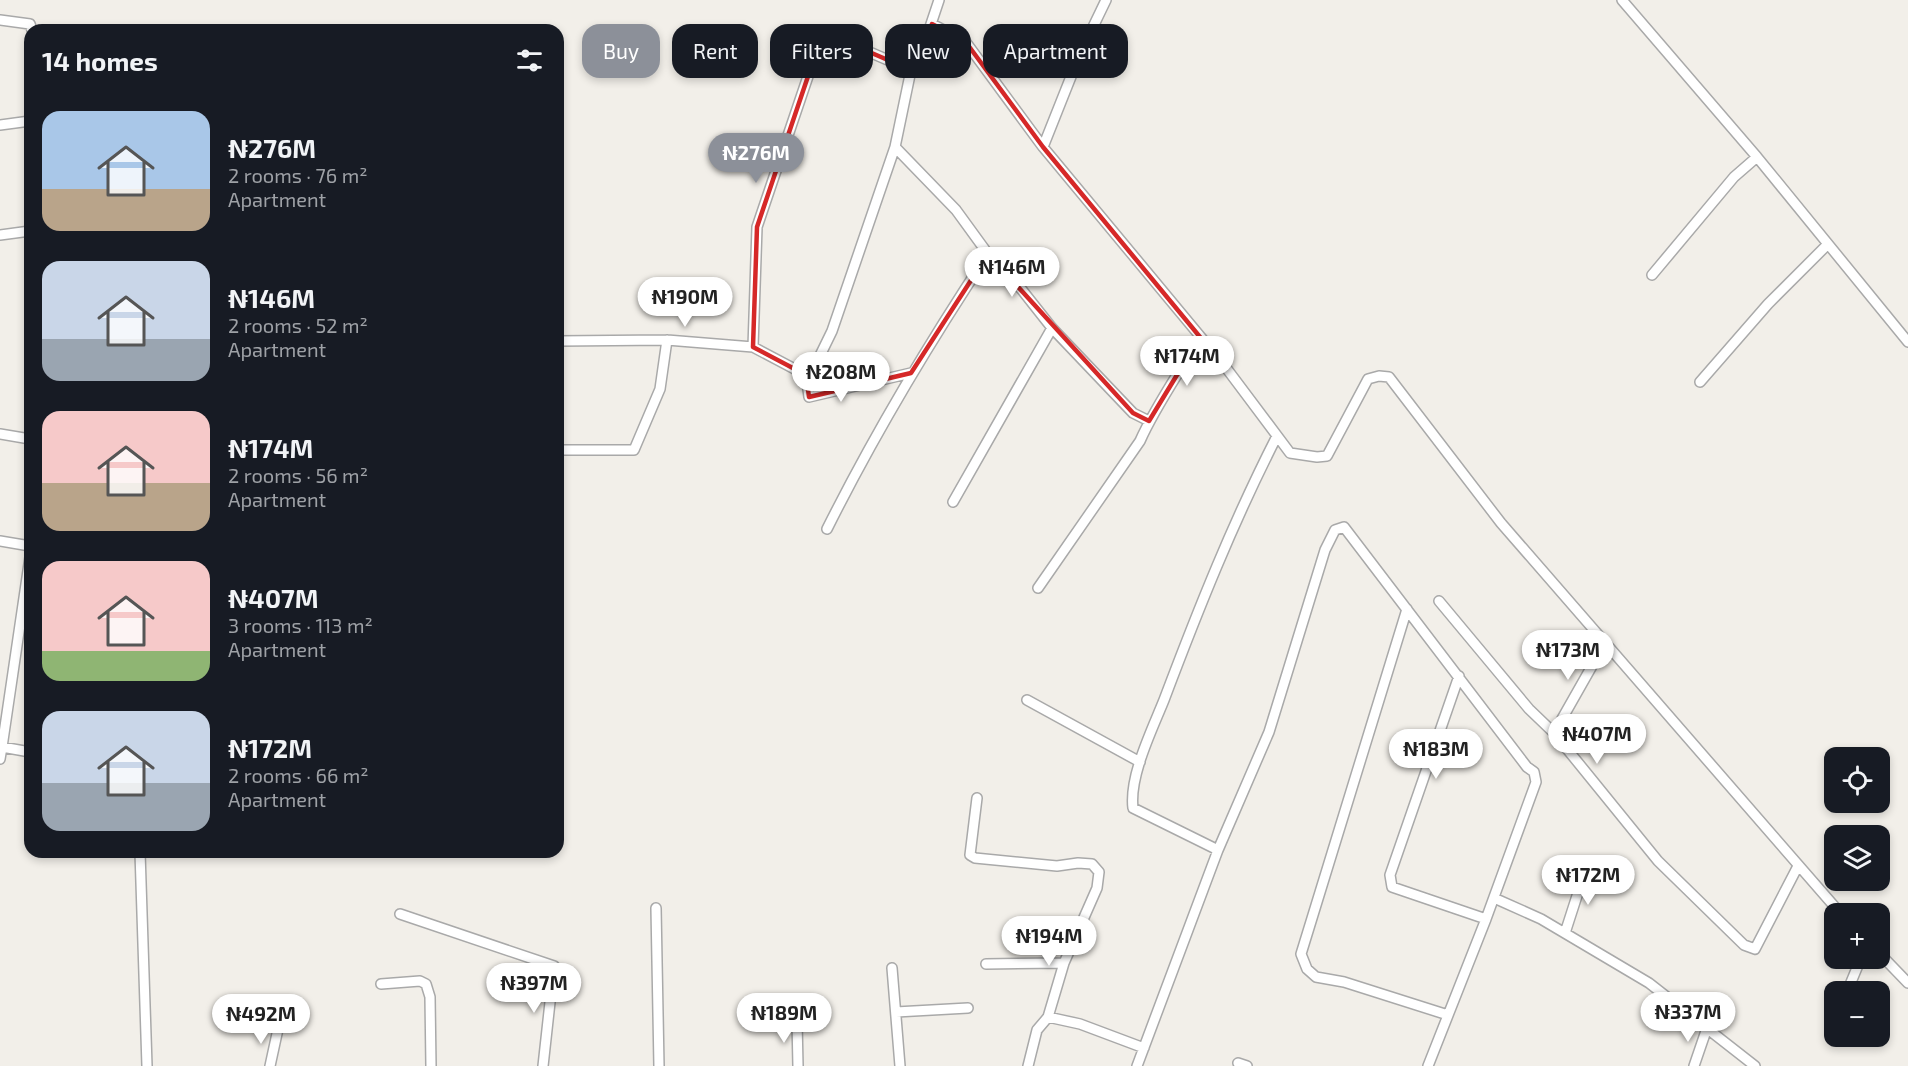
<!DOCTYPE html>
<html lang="en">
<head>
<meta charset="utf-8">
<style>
  :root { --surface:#171b24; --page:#242831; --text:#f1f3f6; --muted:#9ea1a6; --accent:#8c9099 }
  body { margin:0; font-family:"Exo 2",sans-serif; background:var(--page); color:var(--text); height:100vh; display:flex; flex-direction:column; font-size:22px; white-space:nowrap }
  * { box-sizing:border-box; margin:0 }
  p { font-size:20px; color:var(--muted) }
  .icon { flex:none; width:33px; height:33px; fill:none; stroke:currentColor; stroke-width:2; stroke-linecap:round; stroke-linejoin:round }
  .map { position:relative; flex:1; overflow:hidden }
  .panel { position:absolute; left:24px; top:24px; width:540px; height:834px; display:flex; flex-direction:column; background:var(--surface); border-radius:18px; box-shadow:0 3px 9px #0003 }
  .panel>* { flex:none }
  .guide { position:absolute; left:582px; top:24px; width:570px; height:54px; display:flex; gap:12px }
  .buttons { position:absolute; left:1824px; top:747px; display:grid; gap:12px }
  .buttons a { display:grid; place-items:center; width:66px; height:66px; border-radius:12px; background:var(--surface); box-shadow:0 3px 9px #0003; font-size:30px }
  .price { position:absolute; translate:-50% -51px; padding:0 14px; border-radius:21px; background:#fff; color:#222; font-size:20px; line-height:39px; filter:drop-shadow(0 2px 3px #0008) }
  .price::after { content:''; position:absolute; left:50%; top:36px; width:18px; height:14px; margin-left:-9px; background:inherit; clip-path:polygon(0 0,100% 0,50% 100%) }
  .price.current { background:var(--accent); color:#fff }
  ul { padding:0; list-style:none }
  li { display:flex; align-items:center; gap:18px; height:150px; padding:0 18px }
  li span { display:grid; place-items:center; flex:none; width:168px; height:120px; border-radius:18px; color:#555 }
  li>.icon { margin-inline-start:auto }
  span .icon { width:72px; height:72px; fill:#fffc; stroke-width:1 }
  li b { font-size:26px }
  h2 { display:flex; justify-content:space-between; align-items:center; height:72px; padding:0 18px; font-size:26px }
  .chip { padding:0 21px; border-radius:18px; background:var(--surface); box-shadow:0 3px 9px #0003; font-size:21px; line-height:54px }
  .chip.current { background:var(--accent); color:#fff }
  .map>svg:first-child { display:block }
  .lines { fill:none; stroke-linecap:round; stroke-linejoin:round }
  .minor-casing { stroke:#a9a9a9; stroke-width:12 }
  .minor { stroke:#fff; stroke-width:9 }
  .marked { fill:none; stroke:#d62828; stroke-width:4.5; stroke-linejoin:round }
</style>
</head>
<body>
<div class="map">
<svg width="1908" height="1066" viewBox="0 0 1908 1066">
  <rect width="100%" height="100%" fill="#f2efe9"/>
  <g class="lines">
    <g class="minor-casing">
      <path id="minor" d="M1622 0 1757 157 1908 342
        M0 20 30 24 32 30
        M932 24 965 41 1043 147 1224 365 1290 453 1317 457 1327 456 1368 379 1379 376 1389 377 1501 523 1841 914
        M0 125 30 121
        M895 147 956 210 988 254 1022 290 1052 328 1133 413 1149 421
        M1043 147 1080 54 1106 0
        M0 235 30 231
        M1652 275 1734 177 1757 157
        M558 341 667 340 753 347 806 375 813 370 832 331 895 147 911 70 924 45 939 0
        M753 347 757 227 823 32 911 70
        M806 375 809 397 911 373
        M1700 382 1768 304 1828 244
        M0 434 30 439
        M558 450H634L660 389 667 340
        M953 502 1052 328
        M827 529C875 433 929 343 988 254
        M0 541 30 546
        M1038 588 1140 441C1156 405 1180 372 1200 337
        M1439 601 1529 709 1554 733 1658 861 1744 945 1755 949 1798 866
        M1407 609 1301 954 1307 969 1316 977 1344 982 1448 1015
        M1459 676 1390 875 1392 887 1486 919
        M1027 700 1140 762
        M1554 733 1605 643
        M2 747 30 557
        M0 759 2 747 30 752
        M977 798 970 855 975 858 1057 866 1078 863 1092 864 1099 872 1097 888 1064 963 1048 1017 1037 1030 1028 1066
        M1218 850 1133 808C1129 776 1152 730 1164 700 1198 610 1233 522 1277 436
        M140 852 147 1066
        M1494 898 1541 919 1649 983 1755 1066
        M656 908 659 1066
        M400 914 554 966 543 1066
        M1565 933 1585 871
        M1880 954 1908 983
        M986 964 1064 963
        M892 968 900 1066
        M381 984 420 981 426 984 430 997 431 1066
        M1847 992 1861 958
        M896 1012 968 1008
        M1048 1017 1080 1024 1144 1048
        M797 1021 798 1066
        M1830 1030 1834 1019
        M1238 1063 1247 1066
        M270 1066 278 1029
        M1137 1066 1218 850 1269 732 1325 550 1335 530 1344 527 1527 767 1534 772 1536 782 1486 919 1428 1066
        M1694 1066 1707 1028"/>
    </g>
    <use href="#minor" class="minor"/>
  </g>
  <path class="marked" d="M932 24 965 41 1043 147 1200 337 1149 421 1133 413 988 254 911 373 809 397 806 375 753 347 757 227 823 32 911 70Z"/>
</svg>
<div class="buttons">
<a><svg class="icon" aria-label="locate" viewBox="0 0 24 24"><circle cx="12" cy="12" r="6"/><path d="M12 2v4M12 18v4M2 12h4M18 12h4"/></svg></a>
<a><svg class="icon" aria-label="layers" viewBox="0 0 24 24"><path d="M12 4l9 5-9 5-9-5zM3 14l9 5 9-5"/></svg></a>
<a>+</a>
<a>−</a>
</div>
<b class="price current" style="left:756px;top:184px">₦276M</b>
<b class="price" style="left:1012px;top:298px">₦146M</b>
<b class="price" style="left:685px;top:328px">₦190M</b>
<b class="price" style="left:1187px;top:387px">₦174M</b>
<b class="price" style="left:841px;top:403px">₦208M</b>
<b class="price" style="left:1568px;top:681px">₦173M</b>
<b class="price" style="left:1597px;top:765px">₦407M</b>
<b class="price" style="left:1436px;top:780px">₦183M</b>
<b class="price" style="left:1588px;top:906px">₦172M</b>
<b class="price" style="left:1049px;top:967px">₦194M</b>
<b class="price" style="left:534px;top:1014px">₦397M</b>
<b class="price" style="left:1688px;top:1043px">₦337M</b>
<b class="price" style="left:784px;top:1044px">₦189M</b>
<b class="price" style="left:261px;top:1045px">₦492M</b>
<div class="guide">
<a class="chip current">Buy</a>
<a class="chip">Rent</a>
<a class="chip">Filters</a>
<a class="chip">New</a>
<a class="chip">Apartment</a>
</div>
<section class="panel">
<h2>14 homes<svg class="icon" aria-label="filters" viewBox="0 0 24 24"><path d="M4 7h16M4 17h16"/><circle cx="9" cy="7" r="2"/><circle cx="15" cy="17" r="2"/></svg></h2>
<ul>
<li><span style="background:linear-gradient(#a9c7e8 65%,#b9a48a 0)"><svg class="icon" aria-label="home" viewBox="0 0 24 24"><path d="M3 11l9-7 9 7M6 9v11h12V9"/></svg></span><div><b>₦276M</b><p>2 rooms · 76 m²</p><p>Apartment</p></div></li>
<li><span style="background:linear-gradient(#c9d6e8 65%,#9aa5b1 0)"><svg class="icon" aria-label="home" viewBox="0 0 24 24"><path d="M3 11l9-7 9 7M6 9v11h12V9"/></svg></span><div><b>₦146M</b><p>2 rooms · 52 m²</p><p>Apartment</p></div></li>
<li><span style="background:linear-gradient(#f6c9c9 60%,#b9a48a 0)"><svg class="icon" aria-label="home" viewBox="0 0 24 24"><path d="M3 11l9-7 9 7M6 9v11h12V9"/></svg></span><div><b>₦174M</b><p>2 rooms · 56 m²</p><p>Apartment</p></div></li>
<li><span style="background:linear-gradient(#f6c9c9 75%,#8fb573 0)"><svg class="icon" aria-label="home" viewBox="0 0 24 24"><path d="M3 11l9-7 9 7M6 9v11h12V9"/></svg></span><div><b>₦407M</b><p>3 rooms · 113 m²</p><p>Apartment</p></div></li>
<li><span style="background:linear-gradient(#c9d6e8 60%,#9aa5b1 0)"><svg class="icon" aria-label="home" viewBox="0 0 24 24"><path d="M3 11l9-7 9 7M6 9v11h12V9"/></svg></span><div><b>₦172M</b><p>2 rooms · 66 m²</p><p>Apartment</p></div></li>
</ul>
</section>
</div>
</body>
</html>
